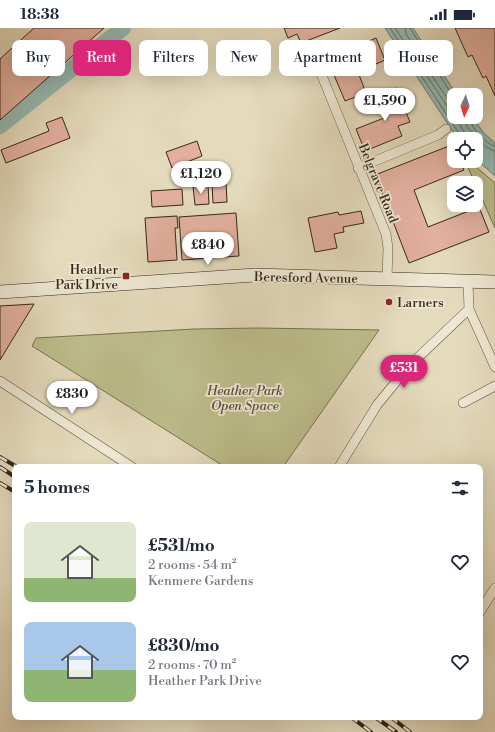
<!DOCTYPE html>
<html lang="en">
<head>
<meta charset="utf-8">
<style>
  :root { --surface:#fff; --page:#f6f6f7; --text:#1f2937; --muted:#747a83; --accent:#db2777 }
  body { margin:0; font-family:"Libre Bodoni",serif; background:var(--page); color:var(--text); height:100vh; display:flex; flex-direction:column; font-size:15px; white-space:nowrap }
  * { box-sizing:border-box; margin:0 }
  p { font-size:13px; color:var(--muted) }
  .icon { flex:none; width:22px; height:22px; fill:none; stroke:currentColor; stroke-width:2; stroke-linecap:round; stroke-linejoin:round }
  .map { position:relative; flex:1; overflow:hidden }
  .side { position:absolute; left:12px; top:436px; width:471px; height:256px; display:flex; flex-direction:column; background:var(--surface); border-radius:8px; box-shadow:0 4px 16px #0002 }
  .side>* { flex:none }
  .top-card { position:absolute; left:12px; top:12px; width:471px; height:36px; display:flex; gap:8px }
  .needle { width:26px; rotate:184deg }
  .tools { position:absolute; left:447px; top:60px; display:grid; gap:8px }
  .tools a { display:grid; place-items:center; width:36px; height:36px; border-radius:8px; background:var(--surface); box-shadow:0 4px 16px #0002; font-size:20px }
  .price { position:absolute; translate:-50% -34px; padding:0 9px; border-radius:14px; background:#fff; color:#222; font-size:13px; line-height:26px; filter:drop-shadow(0 1px 2px #0008) }
  .price::after { content:''; position:absolute; left:50%; top:24px; width:12px; height:9px; margin-left:-6px; background:inherit; clip-path:polygon(0 0,100% 0,50% 100%) }
  .price.active { background:var(--accent); color:#fff }
  ul { padding:0; list-style:none }
  li { display:flex; align-items:center; gap:12px; height:100px; padding:0 12px }
  li span { display:grid; place-items:center; flex:none; width:112px; height:80px; border-radius:8px; color:#555 }
  li>.icon { margin-inline-start:auto }
  span .icon { width:48px; height:48px; fill:#fffc; stroke-width:1 }
  li b { font-size:17px }
  h2 { display:flex; justify-content:space-between; align-items:center; height:48px; padding:0 12px; font-size:17px }
  .tag { padding:0 14px; border-radius:8px; background:var(--surface); box-shadow:0 4px 16px #0002; font-size:14px; line-height:36px }
  .tag.active { background:var(--accent); color:#fff }
  .status { display:flex; justify-content:space-between; align-items:center; height:28px; padding:0 20px; background:var(--surface); direction:ltr }
  .status svg { height:11px; fill:currentColor }
  .map>svg:first-child { display:block }
  .green { fill:#bcbd8b; stroke:#787252 }
  .water { fill:#95bab2; stroke:#6f7f75 }
  .lines { fill:none; stroke-linecap:round; stroke-linejoin:round }
  .shore { stroke:#657066; stroke-width:1 }
  .river { stroke:#95bab2; stroke-width:16 }
  .building { fill:#e3b0a0; stroke:#352719 }
  .street-casing { stroke:#615442; stroke-width:10 }
  .secondary-casing { stroke:#352719; stroke-width:14 }
  .street { stroke:#ede7d3; stroke-width:9 }
  .secondary { stroke:#ede7d3; stroke-width:13 }
  .rail-casing { stroke:#352719; stroke-width:4 }
  .rail { stroke:#ede7d3; stroke-width:2.5; stroke-dasharray:8; stroke-linecap:butt }
  .poi-dot { fill:#8f2418; stroke:#ede7d3; stroke-width:1.5 }
  .labels { text-anchor:middle; stroke-width:3.5; stroke-linejoin:round; paint-order:stroke }
  .street-label { font-size:13px; fill:#352719; stroke:#ede7d3 }
  .poi-label { font-size:13px; fill:#352719; stroke:#ede7d3; text-anchor:end }
  .park-label { font-size:13px; font-style:italic; fill:#574c36; stroke:#ede7d3 }
</style>
</head>
<body>
<div class="status"><b>18:38</b><svg viewBox="0 0 49 12"><path d="M0 12V9h3v3zM5 12V6h3v6zM10 12V3h3v9zM15 12V0h3v12zM26 1h20v11H26zM47 4h2v5h-2z"/></svg></div>
<div class="map">
<svg width="495" height="704" viewBox="0 0 495 704">
  <rect width="100%" height="100%" fill="#e4dabc"/>
  <filter id="stains"><feTurbulence type="fractalNoise" baseFrequency=".005" numOctaves="4"/><feColorMatrix values="0 0 0 0 .2 0 0 0 0 .09 0 0 0 0 .02 0 0 0 .5 -.17"/></filter>
  <radialGradient id="worn" r=".72"><stop offset=".6" stop-color="#630" stop-opacity="0"/><stop offset="1" stop-color="#630" stop-opacity=".3"/></radialGradient>
  <path class="green" d="M465 133H469L495 155V200Z
    M258 300 379 302 283 439H225L32 318 36 310 194 301Z"/>
  <path class="water" d="M385 0H413L457 67H454V89H472L484 105 495 115V148L476 131V111H458L455 107Z"/>
  <g class="lines">
    <path class="shore" d="M390 0 460 107 461 111
      M395 0 465 105 466 111
      M405 0 406 6C415 19 443 70 454 76
      M410 0 454 70
      M463 89C464 99 485 122 495 123
      M469 89C470 98 486 117 495 118"/>
    <path class="river" d="M0 98 123 0"/>
  </g>
  <path class="building" d="M34 0H104L0 92V31Z
    M284 0H340L301 15 297 6 288 10Z
    M455 0H495V68L486 48 483 50 472 27 468 29Z
    M376 10 385 32 358 44 366 65 345 73 331 40 343 35 339 26Z
    M396 60 410 94 398 98 402 108 365 123 356 101 384 90 375 69Z
    M62 89 70 110 6 135 1 122 49 103 46 95Z
    M197 113 202 128 172 140 166 124Z
    M454 116V133H460L464 142 414 162 428 199 479 179 489 204 409 235 375 147Z
    M226 155 227 174 213 175 212 156Z
    M208 157 209 176 195 177 193 158Z
    M182 161 183 177 152 179 151 163Z
    M361 183 364 195 343 199 344 204 334 206 337 220 315 224 308 190 338 184 339 187Z
    M236 185 239 228 182 232 179 189Z
    M177 188 178 200H175L177 232 148 234 145 190Z
    M34 276 0 332V278Z"/>
  <g class="lines">
    <g class="street-casing">
      <path id="street" d="M314 28 386 206 388 220 387 250
        M358 140 438 107 446 101
        M468 254 469 281 495 339
        M0 353 132 439
        M463 375 495 358
        M339 439 377 377 409 338 469 281
        M480 584 495 560"/>
    </g>
    <g class="secondary-casing">
      <path id="secondary" d="M0 264 255 247 495 254"/>
    </g>
    <use href="#street" class="street"/>
    <use href="#secondary" class="secondary"/>
    <g class="rail-casing">
      <path id="rail" d="M0 429 17 439
        M0 439 15 449
        M0 455 15 464
        M351 689 371 704
        M375 689 396 704
        M391 689 410 704"/>
    </g>
    <use href="#rail" class="rail"/>
  </g>
  <g class="poi-dot">
    <rect x="122" y="244" width="8" height="8" rx="2"/>
    <circle cx="389" cy="274" r="4"/>
  </g>
  <g class="labels">
    <g class="street-label">
      <text transform="translate(379 155) rotate(68)" y="5">Belgrave Road</text>
      <text transform="translate(306 249) rotate(1)" y="5">Beresford Avenue</text>
    </g>
    <g class="poi-label">
      <text x="118" y="246">Heather<tspan x="118" dy="15">Park Drive</tspan></text>
      <text x="397" y="279" text-anchor="start">Larners</text>
    </g>
    <g class="park-label">
      <text x="245" y="367">Heather Park<tspan x="245" dy="15">Open Space</tspan></text>
    </g>
  </g>
  <rect width="100%" height="100%" filter="url(#stains)"/>
  <rect width="100%" height="100%" fill="url(#worn)"/>
</svg>
<div class="tools">
<a><svg class="needle" viewBox="-14 -14 28 28"><path d="M0-13l5 13h-10z" fill="#e53935"/><path d="M0 13l5-13h-10z" fill="#747a83"/></svg></a>
<a><svg class="icon" aria-label="locate" viewBox="0 0 24 24"><circle cx="12" cy="12" r="6"/><path d="M12 2v4M12 18v4M2 12h4M18 12h4"/></svg></a>
<a><svg class="icon" aria-label="layers" viewBox="0 0 24 24"><path d="M12 4l9 5-9 5-9-5zM3 14l9 5 9-5"/></svg></a>
</div>
<b class="price" style="left:385px;top:94px">£1,590</b>
<b class="price" style="left:201px;top:167px">£1,120</b>
<b class="price" style="left:208px;top:238px">£840</b>
<b class="price active" style="left:404px;top:361px">£531</b>
<b class="price" style="left:72px;top:387px">£830</b>
<div class="top-card">
<a class="tag">Buy</a>
<a class="tag active">Rent</a>
<a class="tag">Filters</a>
<a class="tag">New</a>
<a class="tag">Apartment</a>
<a class="tag">House</a>
</div>
<section class="side">
<h2>5 homes<svg class="icon" aria-label="filters" viewBox="0 0 24 24"><path d="M4 7h16M4 17h16"/><circle cx="9" cy="7" r="2"/><circle cx="15" cy="17" r="2"/></svg></h2>
<ul>
<li><span style="background:linear-gradient(#dfe7d0 70%,#8fb573 0)"><svg class="icon" aria-label="home" viewBox="0 0 24 24"><path d="M3 11l9-7 9 7M6 9v11h12V9"/></svg></span><div><b>£531/mo</b><p>2 rooms · 54 m²</p><p>Kenmere Gardens</p></div><svg class="icon" aria-label="heart" viewBox="0 0 24 24"><path d="M12 20l-8-8c-3-5 5-10 8-4 3-6 11-1 8 4z"/></svg></li>
<li><span style="background:linear-gradient(#a9c7e8 60%,#8fb573 0)"><svg class="icon" aria-label="home" viewBox="0 0 24 24"><path d="M3 11l9-7 9 7M6 9v11h12V9"/></svg></span><div><b>£830/mo</b><p>2 rooms · 70 m²</p><p>Heather Park Drive</p></div><svg class="icon" aria-label="heart" viewBox="0 0 24 24"><path d="M12 20l-8-8c-3-5 5-10 8-4 3-6 11-1 8 4z"/></svg></li>
</ul>
</section>
</div>
</body>
</html>
